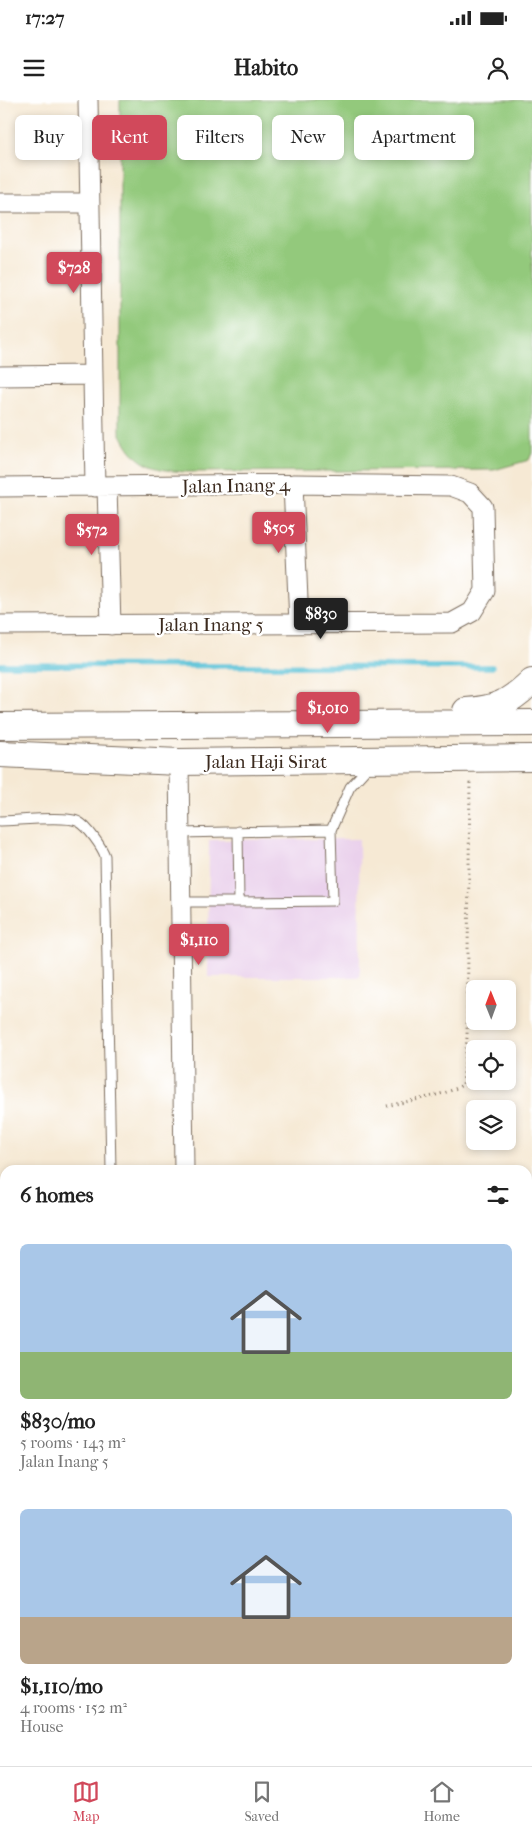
<!DOCTYPE html>
<html lang="en">
<head>
<meta charset="utf-8">
<style>
  :root { --surface:#fff; --page:#f6f6f6; --text:#222; --muted:#767676; --line:#e0e0e0; --accent:#d1495b }
  body { margin:0; font-family:"IM FELL French Canon",serif; background:var(--page); color:var(--text); height:100vh; display:flex; flex-direction:column; font-size:19px; white-space:nowrap }
  * { box-sizing:border-box; margin:0 }
  p { font-size:16px; color:var(--muted) }
  .icon { flex:none; width:28px; height:28px; fill:none; stroke:currentColor; stroke-width:2; stroke-linecap:round; stroke-linejoin:round }
  .map { position:relative; flex:1; overflow:hidden }
  .drawer { position:absolute; left:0px; top:1065px; width:532px; height:601px; display:flex; flex-direction:column; background:var(--surface); border-radius:15px 15px 0 0; box-shadow:0 2px 8px #0003 }
  .drawer>* { flex:none }
  .top-card { position:absolute; left:15px; top:15px; width:502px; height:45px; display:flex; gap:10px }
  .needle { width:32px; rotate:359deg }
  .fabs { position:absolute; left:466px; top:880px; display:grid; gap:10px }
  .fabs a { display:grid; place-items:center; width:50px; height:50px; border-radius:8px; background:var(--surface); box-shadow:0 2px 8px #0003; font-size:25px }
  .price { position:absolute; translate:-50% -42px; padding:0 11px; border-radius:5px; background:var(--accent); color:#fff; font-size:16px; line-height:32px; filter:drop-shadow(0 1px 2px #0008) }
  .price::after { content:''; position:absolute; left:50%; top:30px; width:15px; height:11px; margin-left:-8px; background:inherit; clip-path:polygon(0 0,100% 0,50% 100%) }
  .price.selected { background:#222; color:#fff }
  ul { padding:0; list-style:none }
  li { display:grid; align-content:center; gap:10px; height:265px; padding:0 20px }
  li span { display:grid; place-items:center; height:155px; border-radius:8px; color:#555 }
  li>.icon { margin-inline-start:auto }
  span .icon { width:90px; height:90px; fill:#fffc; stroke-width:1 }
  li b { font-size:21px }
  h2 { display:flex; justify-content:space-between; align-items:center; height:60px; padding:0 20px; font-size:21px }
  .pill { padding:0 18px; border-radius:8px; background:var(--surface); box-shadow:0 2px 8px #0003; font-size:18px; line-height:45px }
  .pill.selected { background:var(--accent); color:#fff }
  .status { display:flex; justify-content:space-between; align-items:center; height:35px; padding:0 25px; background:var(--surface); direction:ltr }
  .status svg { height:14px; fill:currentColor }
  header { display:flex; justify-content:space-between; align-items:center; height:65px; padding:0 20px; background:var(--surface); font-size:22px; font-weight:700 }
  .dock { display:flex; justify-content:space-around; align-items:center; height:70px; border-top:1px solid var(--line); background:var(--surface); font-size:14px; color:var(--muted) }
  .dock a { display:grid; justify-items:center; gap:2px }
  .dock .selected { color:var(--accent) }
  .map>svg:first-child { display:block }
  .built { fill:#ead1ec }
  .green { fill:#93c97b; stroke:#677a4c }
  .lines { fill:none; stroke-linecap:round; stroke-linejoin:round }
  .stream { stroke:#59c1d5; stroke-width:5.5 }
  .service-casing { stroke:#7c6d5e; stroke-width:11 }
  .minor-casing { stroke:#7c6d5e; stroke-width:21 }
  .secondary-casing { stroke:#7c6d5e; stroke-width:28 }
  .path { stroke:#7c6d5e; stroke-width:3; stroke-dasharray:1 4; stroke-linecap:butt }
  .service { stroke:#fff; stroke-width:9 }
  .minor { stroke:#fff; stroke-width:19 }
  .secondary { stroke:#fff; stroke-width:26 }
  .labels { text-anchor:middle; stroke-width:5; stroke-linejoin:round; paint-order:stroke }
  .street-label { font-size:19px; fill:#3b2a1e; stroke:#fff }
</style>
</head>
<body>
<div class="status"><b>17:27</b><svg viewBox="0 0 49 12"><path d="M0 12V9h3v3zM5 12V6h3v6zM10 12V3h3v9zM15 12V0h3v12zM26 1h20v11H26zM47 4h2v5h-2z"/></svg></div>
<header><svg class="icon" aria-label="menu" viewBox="0 0 24 24"><path d="M4 6h16M4 12h16M4 18h16"/></svg>Habito<svg class="icon" aria-label="person" viewBox="0 0 24 24"><circle cx="12" cy="8" r="4"/><path d="M4 21q1-7 8-7t8 7"/></svg></header>
<div class="map">
<svg width="532" height="1666" viewBox="0 0 532 1666">
  <rect width="100%" height="100%" fill="#fff"/>
  <filter id="ink" filterUnits="userSpaceOnUse"><feTurbulence type="fractalNoise" baseFrequency=".02" numOctaves="2"/><feDisplacementMap in="SourceGraphic" scale="10" xChannelSelector="R" yChannelSelector="G"/><feConvolveMatrix kernelMatrix="1 2 1 2 8 2 1 2 1" color-interpolation-filters="sRGB"/></filter>
  <filter id="wash" filterUnits="userSpaceOnUse"><feTurbulence type="fractalNoise" baseFrequency=".0096" numOctaves="4" result="noise"/><feDisplacementMap in="SourceGraphic" scale="20" xChannelSelector="R" yChannelSelector="G"/><feGaussianBlur stdDeviation="1.12" result="paint"/><feColorMatrix in="noise" values="0 0 0 0 0 0 0 0 0 0 0 0 0 0 0 0 0 1.4 0 .05"/><feComposite in="paint" operator="in"/></filter>
  <g filter="url(#wash)">
    <rect width="100%" height="100%" fill="#f6e9d4"/>
    <path class="built" d="M359 739 360 877H208L209 740Z"/>
    <path class="green" d="M120 0H532V353L529 360 494 370 186 372C152 370 135 365 120 332Z"/>
    <g class="lines">
      <path class="stream" d="M0 565 492 567"/>
    </g>
  </g>
  <g filter="url(#ink)">
    <g class="lines">
      <g class="service-casing">
        <path id="service" d="M0 721C16 721 67 715 79 722 87 726 102 747 105 756L111 1070
          M238 731 239 802 333 801 331 730 350 687 370 665
          M180 733 331 730
          M181 802H239
          M0 1103H5
          M0 1426 5 1428
          M69 1661V1666"/>
      </g>
      <g class="minor-casing">
        <path id="minor" d="M88 0 95 387
          M0 103H90
          M0 276 93 275
          M293 384 299 523
          M0 387 293 384 451 386 470 393 483 407 485 491 472 512 452 523 0 525
          M107 387 111 525
          M179 662 184 1070
          M1 1585V1666
          M528 1603H532
          M192 1661V1666
          M140 1666V1661"/>
      </g>
      <g class="secondary-casing">
        <path id="secondary" d="M466 611C497 609 509 603 532 581
          M0 626 532 623
          M0 654 179 662 532 658"/>
      </g>
      <path class="path" d="M387 1006C405 1001 451 995 463 984L467 937 470 680"/>
      <use href="#service" class="service"/>
      <use href="#minor" class="minor"/>
      <use href="#secondary" class="secondary"/>
    </g>
  </g>
  <g class="labels">
    <g class="street-label">
      <text transform="translate(236 385) rotate(-1)" y="7">Jalan Inang 4</text>
      <text x="211" y="531">Jalan Inang 5</text>
      <text x="266" y="668">Jalan Haji Sirat</text>
    </g>
  </g>
</svg>
<div class="fabs">
<a><svg class="needle" viewBox="-14 -14 28 28"><path d="M0-13l5 13h-10z" fill="#e53935"/><path d="M0 13l5-13h-10z" fill="#767676"/></svg></a>
<a><svg class="icon" aria-label="locate" viewBox="0 0 24 24"><circle cx="12" cy="12" r="6"/><path d="M12 2v4M12 18v4M2 12h4M18 12h4"/></svg></a>
<a><svg class="icon" aria-label="layers" viewBox="0 0 24 24"><path d="M12 4l9 5-9 5-9-5zM3 14l9 5 9-5"/></svg></a>
</div>
<b class="price" style="left:74px;top:194px">$728</b>
<b class="price" style="left:279px;top:454px">$505</b>
<b class="price" style="left:92px;top:456px">$572</b>
<b class="price selected" style="left:321px;top:540px">$830</b>
<b class="price" style="left:328px;top:634px">$1,010</b>
<b class="price" style="left:199px;top:866px">$1,110</b>
<div class="top-card">
<a class="pill">Buy</a>
<a class="pill selected">Rent</a>
<a class="pill">Filters</a>
<a class="pill">New</a>
<a class="pill">Apartment</a>
</div>
<section class="drawer">
<h2>6 homes<svg class="icon" aria-label="filters" viewBox="0 0 24 24"><path d="M4 7h16M4 17h16"/><circle cx="9" cy="7" r="2"/><circle cx="15" cy="17" r="2"/></svg></h2>
<ul>
<li><span style="background:linear-gradient(#a9c7e8 70%,#8fb573 0)"><svg class="icon" aria-label="home" viewBox="0 0 24 24"><path d="M3 11l9-7 9 7M6 9v11h12V9"/></svg></span><div><b>$830/mo</b><p>5 rooms · 143 m²</p><p>Jalan Inang 5</p></div></li>
<li><span style="background:linear-gradient(#a9c7e8 70%,#b9a48a 0)"><svg class="icon" aria-label="home" viewBox="0 0 24 24"><path d="M3 11l9-7 9 7M6 9v11h12V9"/></svg></span><div><b>$1,110/mo</b><p>4 rooms · 152 m²</p><p>House</p></div></li>
</ul>
</section>
</div>
<nav class="dock">
<a class="selected"><svg class="icon" aria-label="map" viewBox="0 0 24 24"><path d="M3 6l6-2 6 2 6-2v14l-6 2-6-2-6 2zM9 4v14M15 6v14"/></svg>Map</a>
<a><svg class="icon" aria-label="saved" viewBox="0 0 24 24"><path d="M7 4h10v16l-5-4-5 4z"/></svg>Saved</a>
<a><svg class="icon" aria-label="home" viewBox="0 0 24 24"><path d="M3 11l9-7 9 7M6 9v11h12V9"/></svg>Home</a>
</nav>
</body>
</html>
